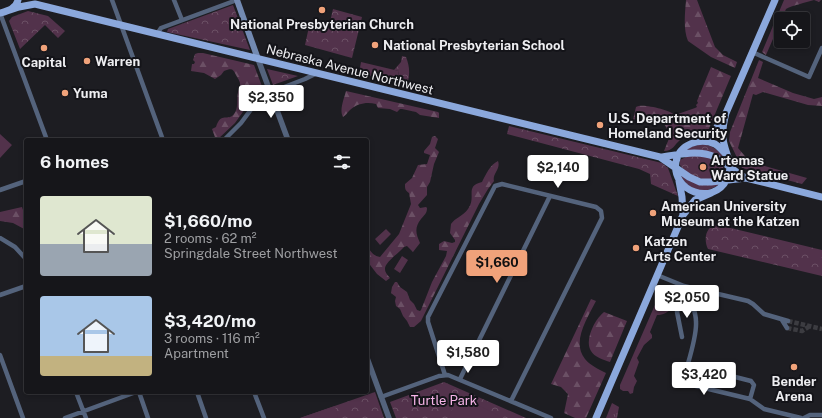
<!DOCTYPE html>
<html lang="en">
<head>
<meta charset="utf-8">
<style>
  :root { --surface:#16161a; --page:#1f1f23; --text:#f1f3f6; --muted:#9e9fa2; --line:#353539; --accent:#f0a27a }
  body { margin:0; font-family:"Public Sans",sans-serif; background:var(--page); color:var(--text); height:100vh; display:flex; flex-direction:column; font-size:15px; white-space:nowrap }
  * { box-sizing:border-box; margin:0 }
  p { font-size:13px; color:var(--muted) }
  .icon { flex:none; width:22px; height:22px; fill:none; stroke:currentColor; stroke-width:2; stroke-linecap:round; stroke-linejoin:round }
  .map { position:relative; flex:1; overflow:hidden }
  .panel { position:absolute; left:24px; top:138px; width:345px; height:256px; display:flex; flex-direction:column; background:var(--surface); border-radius:4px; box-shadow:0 2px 6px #0003,0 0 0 1px var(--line) }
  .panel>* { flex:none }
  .fabs { position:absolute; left:774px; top:12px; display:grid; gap:8px }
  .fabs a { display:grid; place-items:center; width:36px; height:36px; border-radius:4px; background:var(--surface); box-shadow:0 2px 6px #0003,0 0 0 1px var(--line); font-size:20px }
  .price { position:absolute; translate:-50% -34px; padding:0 9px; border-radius:4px; background:#fff; color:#222; font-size:13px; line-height:26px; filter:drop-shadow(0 1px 2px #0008) }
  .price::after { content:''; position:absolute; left:50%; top:24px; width:12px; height:9px; margin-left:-6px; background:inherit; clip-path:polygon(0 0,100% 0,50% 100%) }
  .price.active { background:var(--accent); color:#111 }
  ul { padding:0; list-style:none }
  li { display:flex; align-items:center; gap:12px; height:100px; padding:0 16px }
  li span { display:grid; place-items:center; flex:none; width:112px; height:80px; border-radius:4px; color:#555 }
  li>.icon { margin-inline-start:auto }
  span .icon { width:48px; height:48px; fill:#fffc; stroke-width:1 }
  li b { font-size:17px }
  h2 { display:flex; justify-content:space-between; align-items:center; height:48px; padding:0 16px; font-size:17px }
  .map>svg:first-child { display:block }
  .grass { fill:url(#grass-tufts) }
  .forest { fill:url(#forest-firs) }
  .park { fill:url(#park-crowns) }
  .garden { fill:#52324b }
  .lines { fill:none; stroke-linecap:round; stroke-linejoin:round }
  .minor-tunnel { stroke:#3c3c41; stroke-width:4.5; stroke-dasharray:4.5 2; stroke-linecap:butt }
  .minor { stroke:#54637c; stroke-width:4.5 }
  .tertiary { stroke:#54637c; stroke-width:5.5 }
  .secondary { stroke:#738ab2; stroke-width:6 }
  .primary { stroke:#8ba8dc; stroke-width:7 }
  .poi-dot { fill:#f0a27a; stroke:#141419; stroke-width:1.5 }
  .labels { text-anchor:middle; stroke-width:4; stroke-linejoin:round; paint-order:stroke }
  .poi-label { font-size:13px; font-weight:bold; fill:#eeeef1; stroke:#141419; text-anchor:start }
  .street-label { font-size:13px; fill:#eeeef1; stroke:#141419 }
  .park-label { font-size:13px; fill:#f7b5e9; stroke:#141419 }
</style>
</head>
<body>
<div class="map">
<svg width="822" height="418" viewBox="0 0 822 418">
  <defs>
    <pattern id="grass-tufts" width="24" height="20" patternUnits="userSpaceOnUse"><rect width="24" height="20" fill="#52324b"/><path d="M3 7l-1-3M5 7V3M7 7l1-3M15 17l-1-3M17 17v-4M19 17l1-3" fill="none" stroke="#6b5065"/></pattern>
    <pattern id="forest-firs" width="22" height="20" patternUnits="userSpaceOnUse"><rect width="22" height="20" fill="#52324b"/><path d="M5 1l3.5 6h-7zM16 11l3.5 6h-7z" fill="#6b5065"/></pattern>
    <pattern id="park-crowns" width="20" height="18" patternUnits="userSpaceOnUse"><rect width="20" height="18" fill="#52324b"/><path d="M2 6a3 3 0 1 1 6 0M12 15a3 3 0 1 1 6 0" fill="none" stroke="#6b5065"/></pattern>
  </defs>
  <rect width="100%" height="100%" fill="#1d1d22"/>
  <path class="grass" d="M612 403 619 407 617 418H606Z"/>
  <path class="forest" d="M686 0H697L715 47 723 55 737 62 735 68 711 57 688 41C683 29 685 13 686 0Z
    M784 0H821L819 2 814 0C805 3 793 5 786 9L766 55 762 52Z
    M198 53H203L254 65 263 89 257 92 235 123 217 140H216L212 129 216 127C221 111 228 122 234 114 239 108 236 99 238 92 238 90 240 89 240 87 241 82 238 79 236 75 233 69 232 68 224 71L221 75 215 79 204 73 191 71 192 64H194L195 62 193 60 195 54Z
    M759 60 763 62 758 78 793 93 814 99 822 97V106L808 105 763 92 756 95 753 94 738 148 750 162 807 178 802 184 742 168 729 141 730 132Z
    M711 67 731 76 710 126 708 131C698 133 688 134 680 140 674 145 673 151 664 151L670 136C662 115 654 111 633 120L636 107C642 103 669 110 675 115L695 108 697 107 696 105 698 103 697 101Z
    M346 91 438 112 439 113V118L420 115 416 112 402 109H400L397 112 390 109 378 108 376 104C367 102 358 103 350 110 347 113 346 115 343 117 339 110 344 99 346 91Z
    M435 136 438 139 435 148 439 152 434 164 430 182 427 187V195L418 205 420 208 426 207 427 208C427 214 424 215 421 219 414 228 416 234 420 243L413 252 407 246 404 247C400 252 384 263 385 269 385 273 388 275 390 278L386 281 377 274 367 261V244C369 250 373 256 380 257L399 234 411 204 409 193C405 190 405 189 405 184L412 178 418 165 427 164 430 155 424 153V151L430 144 432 137Z
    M498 161C501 169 492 174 494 181L488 189 479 204 421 321 414 327H410L407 321 403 316 400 309 396 306 395 301 396 297 391 293 392 287 395 282H397L400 287 407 292 410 300 414 304 417 310 420 311 421 310 432 282 446 256 447 251 439 250V244L444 241 452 243 455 242V240L450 233 451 224C455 218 463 216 468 209 477 197 464 186 482 182 486 174 490 165 498 161Z
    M22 207 24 213H26V230L13 223 0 221V212Z
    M591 299 596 301C588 317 571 342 585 359 590 365 598 369 606 373L586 418H575L564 413 568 394 561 387 551 384Z
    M604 312 627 321 610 362C604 360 594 357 591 351 584 340 595 319 604 312Z"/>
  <path class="park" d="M233 5 250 50 167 32 168 29Z
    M333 9 362 17 352 58 305 45 310 22 329 26Z
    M28 11 48 16 65 31 58 38 45 25 20 49 9 21 12 17Z
    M402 56 406 57C410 67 410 75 407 85L397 83 399 71 394 70 401 62Z
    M267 69 298 76 273 85Z
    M509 126 662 163 668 168 678 196 651 184 650 174 639 169 507 134Z
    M702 144C713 146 718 149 724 158L687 150 690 147Z
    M688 156C694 156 703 155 709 157 716 159 727 167 725 175 711 185 689 178 680 165V160Z
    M683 176 720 184C703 195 693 192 681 177Z
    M718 225 822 250V276L708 249C703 239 706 225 718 225Z
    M444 382 526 418H396L390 402Z
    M375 392 384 418H300Z"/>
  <path class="garden" d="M361 62 399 71 397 82 359 73Z
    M0 134 12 145 0 158Z
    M386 229 391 234 380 245 375 239Z
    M402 256 408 260 400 273 394 269Z
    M669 290 675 293C675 305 670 315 657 315L650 332 652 335V338L644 345 637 358 639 362 634 376 637 381 634 387 633 393 630 394 628 391H623L620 389V385L661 291Z
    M459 396 504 418H448Z
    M335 406 338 418H300Z"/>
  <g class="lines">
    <path class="minor-tunnel" d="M788 321 822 329
      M787 328 802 331 810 326"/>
    <path class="minor" d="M112 0 163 140
      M174 0 182 20
      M0 13 47 140
      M157 34 161 28 237 0
      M752 52 809 77 822 48
      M224 140 241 123 261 96 305 79 317 73
      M0 190 26 181
      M0 238 15 247 26 259
      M657 275 684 286 748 301 753 304 764 314 788 321
      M684 286C689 296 696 310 696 322 697 337 688 362 684 378L685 381 692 385 750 399 764 409 801 418
      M0 295 26 286
      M782 320 787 328
      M682 337 677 312 679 304 680 301 689 298
      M0 355 23 418
      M688 365 751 381 754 385 750 399
      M445 375 428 322V317L495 186 502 184 596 207 601 211 602 218 511 401
      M460 379 550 196
      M76 392 86 418
      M139 392 148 418
      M197 392 206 418
      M254 392 264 418
      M381 397 439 376 448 375 551 418
      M65 418 136 392
      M804 418 810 415H822"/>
    <path class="tertiary" d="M258 59 288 140
      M367 358 389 418"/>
    <path class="secondary" d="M237 0 258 59"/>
    <path class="primary" d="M10 10 19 7 35 4 660 157C678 155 698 149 715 157 726 163 735 172 746 178
      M0 13C8 11 16 9 18 0
      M726 113C724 121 722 130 723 138 724 152 735 165 727 179 713 207 671 191 676 162 679 144 700 137 715 144 720 147 724 152 728 157
      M700 140 712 135 726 113 775 0
      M660 157 689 177 700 182H711L746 178 822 197
      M679 181 682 197 683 214
      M596 418 683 215 695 200 711 193"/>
  </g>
  <g class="poi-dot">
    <circle cx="322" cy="10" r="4"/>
    <circle cx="375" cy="45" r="4"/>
    <circle cx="44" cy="48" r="4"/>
    <circle cx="87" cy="61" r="4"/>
    <circle cx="65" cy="93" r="4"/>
    <circle cx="600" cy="125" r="4"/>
    <circle cx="703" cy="167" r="4"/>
    <circle cx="653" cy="213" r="4"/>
    <circle cx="636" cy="248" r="4"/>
    <circle cx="794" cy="367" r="4"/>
  </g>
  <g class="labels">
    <g class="poi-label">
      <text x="322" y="29" text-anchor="middle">National Presbyterian Church</text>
      <text x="383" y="50">National Presbyterian School</text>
      <text x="95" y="66">Warren</text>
      <text x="44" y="67" text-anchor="middle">Capital</text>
      <text x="73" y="98">Yuma</text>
      <text x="608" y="123">U.S. Department of<tspan x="608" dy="15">Homeland Security</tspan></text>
      <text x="711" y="165">Artemas<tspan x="711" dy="15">Ward Statue</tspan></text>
      <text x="661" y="211">American University<tspan x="661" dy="15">Museum at the Katzen</tspan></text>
      <text x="644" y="246">Katzen<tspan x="644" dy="15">Arts Center</tspan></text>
      <text x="794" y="386" text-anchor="middle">Bender<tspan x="794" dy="15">Arena</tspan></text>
    </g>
    <g class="street-label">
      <text transform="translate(350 69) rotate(14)" y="5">Nebraska Avenue Northwest</text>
    </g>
    <g class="park-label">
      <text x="444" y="405">Turtle Park</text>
    </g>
  </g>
</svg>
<div class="fabs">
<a><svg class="icon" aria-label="locate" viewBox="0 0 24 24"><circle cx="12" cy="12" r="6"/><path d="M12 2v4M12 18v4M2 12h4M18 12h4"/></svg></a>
</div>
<b class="price" style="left:271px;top:119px">$2,350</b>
<b class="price" style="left:558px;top:189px">$2,140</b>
<b class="price active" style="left:497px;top:284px">$1,660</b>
<b class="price" style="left:687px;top:319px">$2,050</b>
<b class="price" style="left:468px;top:374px">$1,580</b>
<b class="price" style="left:704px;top:396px">$3,420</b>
<section class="panel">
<h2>6 homes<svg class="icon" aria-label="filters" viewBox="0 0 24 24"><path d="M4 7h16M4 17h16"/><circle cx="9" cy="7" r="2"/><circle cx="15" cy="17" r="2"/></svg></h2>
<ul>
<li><span style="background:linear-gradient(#dfe7d0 60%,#9aa5b1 0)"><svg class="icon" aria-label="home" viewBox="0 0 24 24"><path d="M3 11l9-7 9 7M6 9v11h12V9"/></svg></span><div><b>$1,660/mo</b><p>2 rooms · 62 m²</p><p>Springdale Street Northwest</p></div></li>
<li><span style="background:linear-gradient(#a9c7e8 75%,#c2b280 0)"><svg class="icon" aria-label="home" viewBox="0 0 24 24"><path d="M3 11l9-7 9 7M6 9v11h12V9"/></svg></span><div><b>$3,420/mo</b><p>3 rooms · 116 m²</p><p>Apartment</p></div></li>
</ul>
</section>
</div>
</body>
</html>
